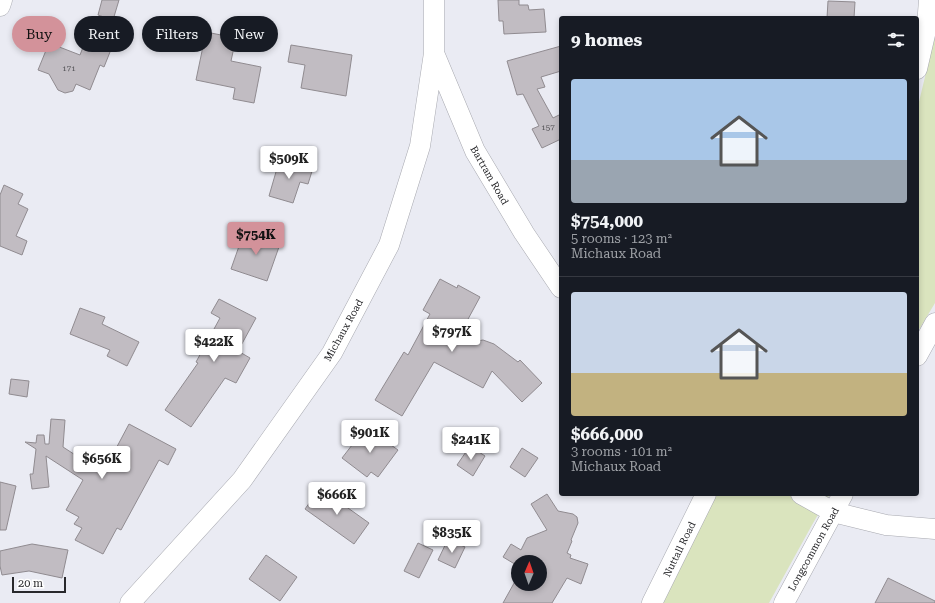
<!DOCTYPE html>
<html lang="en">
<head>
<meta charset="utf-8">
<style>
  :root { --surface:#171b24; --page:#242831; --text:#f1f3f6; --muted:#9ea1a6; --line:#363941; --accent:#d3929a }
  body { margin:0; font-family:"Roboto Serif",serif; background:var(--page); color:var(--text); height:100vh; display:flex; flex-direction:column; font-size:15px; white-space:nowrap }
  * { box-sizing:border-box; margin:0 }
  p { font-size:13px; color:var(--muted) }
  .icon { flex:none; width:22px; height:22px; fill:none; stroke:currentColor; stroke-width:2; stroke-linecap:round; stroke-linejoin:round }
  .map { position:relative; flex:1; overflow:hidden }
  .side { position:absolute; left:559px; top:16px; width:360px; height:480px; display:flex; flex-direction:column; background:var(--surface); border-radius:4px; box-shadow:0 2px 6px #0003 }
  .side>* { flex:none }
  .banner { position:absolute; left:12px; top:16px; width:380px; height:36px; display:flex; gap:8px }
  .needle { width:26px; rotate:2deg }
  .tools { position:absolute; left:511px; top:555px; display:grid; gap:8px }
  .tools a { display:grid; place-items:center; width:36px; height:36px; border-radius:50%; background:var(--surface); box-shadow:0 2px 6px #0003; font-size:20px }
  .scale { position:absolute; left:12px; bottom:10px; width:54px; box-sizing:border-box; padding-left:4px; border:2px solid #28282b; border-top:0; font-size:11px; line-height:14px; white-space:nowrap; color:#28282b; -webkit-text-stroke:3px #fff; paint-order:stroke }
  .price { position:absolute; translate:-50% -34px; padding:0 9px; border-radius:4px; background:#fff; color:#222; font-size:13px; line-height:26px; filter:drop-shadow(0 1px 2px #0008) }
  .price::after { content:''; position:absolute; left:50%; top:24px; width:12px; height:9px; margin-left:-6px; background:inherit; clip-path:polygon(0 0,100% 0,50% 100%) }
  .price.on { background:var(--accent); color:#111 }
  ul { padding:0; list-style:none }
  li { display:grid; align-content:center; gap:8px; height:212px; padding:0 12px }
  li+li { border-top:1px solid var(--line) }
  li span { display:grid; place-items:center; height:124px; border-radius:4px; color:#555 }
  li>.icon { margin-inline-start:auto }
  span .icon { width:72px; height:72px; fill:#fffc; stroke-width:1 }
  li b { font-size:17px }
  h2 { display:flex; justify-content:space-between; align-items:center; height:48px; padding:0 12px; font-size:17px }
  .pill { padding:0 14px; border-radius:18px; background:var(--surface); box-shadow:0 2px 6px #0003; font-size:14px; line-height:36px }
  .pill.on { background:var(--accent); color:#111 }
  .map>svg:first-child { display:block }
  .green { fill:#dae4be }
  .building { fill:#c1bcc2; stroke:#908b90 }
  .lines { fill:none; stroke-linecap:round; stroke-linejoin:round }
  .minor-casing { stroke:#a8a9b0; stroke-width:21 }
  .minor { stroke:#fff; stroke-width:20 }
  .labels { text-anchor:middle; stroke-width:3.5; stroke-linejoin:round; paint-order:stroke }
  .number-label { font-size:8px; fill:#4e4d51 }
  .street-label { font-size:10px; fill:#28282b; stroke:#fff }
</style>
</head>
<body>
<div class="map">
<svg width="935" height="603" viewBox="0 0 935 603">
  <rect width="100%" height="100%" fill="#eaebf3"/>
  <path class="green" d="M935 28V303L917 333V110L931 52Z
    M717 494H830L812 525 769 603H661Z"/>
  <path class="building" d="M102 0H119L113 20 98 15Z
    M498 0H519V5H528L529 10 544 9 546 32 504 34 503 21H499Z
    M828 1 855 2 854 18H827Z
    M206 32 236 38 231 61 261 67 254 103 233 99 235 88 196 80Z
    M85 42 110 52 104 67 100 65 90 90 76 84 73 91 65 93 58 90 49 74 38 70 49 43 80 55Z
    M291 45 352 55 346 96 301 88 305 65 288 62Z
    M561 46V71L541 77 545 87 537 89 553 118 561 114V139L542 148 532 129 539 126 523 94 517 95 507 61Z
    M280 158 313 168 308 184 300 182 293 203 269 196Z
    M4 185 23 194 18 204 28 209 16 236 27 241 22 255 0 246V195Z
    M244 232 280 244 267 281 231 269Z
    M440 279 457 288 458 285 480 297 454 345 483 340 494 344 518 362 520 360 542 383 522 402 492 371 483 388 434 362 402 416 375 400 404 352 408 355 430 314 423 310Z
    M219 299 256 318 238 351 250 358 236 383 225 378 191 427 165 410 198 363 196 362 220 318 211 313Z
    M80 308 105 317 102 324 139 342 127 366 107 356 110 350 70 334Z
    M11 379 29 381 27 397 9 394Z
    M51 419 65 420 63 447 103 473 129 424 176 449 168 465 159 460 121 530 117 528 103 554 75 540 82 528 74 524 79 517 66 510 83 480 46 456 49 487 32 489 30 474H33L36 449 25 442 36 443 37 435H44L45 444H49Z
    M366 427 398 450 378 477 371 472 367 477 342 458Z
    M470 446 485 456 473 476 457 465Z
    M522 448 538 458 525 477 510 467Z
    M0 482 16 486 6 530H0Z
    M320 488 369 523 354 544 305 509Z
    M547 494 558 511 573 514 577 517 578 523 571 540 572 541 567 553 571 555 570 558 588 564 581 584 567 578 552 603H503L518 576V584H540V562H518V566L503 557 511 544 521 550 527 538 547 530 531 504Z
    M448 539 465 547 455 568 438 560Z
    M418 543 433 550 419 578 404 571Z
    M32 544 68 550 62 578 29 571 2 575 0 566V551Z
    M266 555 297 577 280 601 249 579Z
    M888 578 935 601V603H875Z"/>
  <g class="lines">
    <g class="minor-casing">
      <path id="minor" d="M0 6 2 0
        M434 53 475 151 524 233 561 288
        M917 69 927 26 929 0
        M917 356 935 323
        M801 494 833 512 886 525 935 529
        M130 603 242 480 332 353 389 245 420 146 434 53V0
        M652 603 706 494
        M784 603 843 494"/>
    </g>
    <use href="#minor" class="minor"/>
  </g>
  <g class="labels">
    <g class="number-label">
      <text x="69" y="71">171</text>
      <text x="548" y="130">157</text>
    </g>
    <g class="street-label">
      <text transform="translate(490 175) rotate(60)" y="4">Bartram Road</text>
      <text transform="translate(343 330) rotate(-61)" y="4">Michaux Road</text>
      <text transform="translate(679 549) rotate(-64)" y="4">Nuttall Road</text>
      <text transform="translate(813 549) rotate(-61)" y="4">Longcommon Road</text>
    </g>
  </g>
</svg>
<div class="tools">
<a><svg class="needle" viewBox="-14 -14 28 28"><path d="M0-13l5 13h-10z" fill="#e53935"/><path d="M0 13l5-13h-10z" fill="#9ea1a6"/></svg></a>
</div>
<div class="scale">20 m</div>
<b class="price" style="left:289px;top:180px">$509K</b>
<b class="price on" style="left:256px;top:256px">$754K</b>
<b class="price" style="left:452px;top:353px">$797K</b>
<b class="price" style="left:214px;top:363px">$422K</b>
<b class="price" style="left:370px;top:454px">$901K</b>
<b class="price" style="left:471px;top:461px">$241K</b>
<b class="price" style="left:102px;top:480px">$656K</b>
<b class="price" style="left:337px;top:516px">$666K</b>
<b class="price" style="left:452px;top:554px">$835K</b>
<div class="banner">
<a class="pill on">Buy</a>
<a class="pill">Rent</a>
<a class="pill">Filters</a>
<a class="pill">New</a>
</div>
<section class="side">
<h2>9 homes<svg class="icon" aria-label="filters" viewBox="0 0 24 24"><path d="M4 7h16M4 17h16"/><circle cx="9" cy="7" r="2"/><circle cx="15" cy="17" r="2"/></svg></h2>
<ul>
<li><span style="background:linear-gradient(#a9c7e8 65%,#9aa5b1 0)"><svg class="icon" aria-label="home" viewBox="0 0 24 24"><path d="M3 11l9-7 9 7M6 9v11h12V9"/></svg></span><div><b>$754,000</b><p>5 rooms · 123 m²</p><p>Michaux Road</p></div></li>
<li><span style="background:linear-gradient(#c9d6e8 65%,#c2b280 0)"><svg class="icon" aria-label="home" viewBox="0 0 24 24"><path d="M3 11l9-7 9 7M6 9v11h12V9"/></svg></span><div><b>$666,000</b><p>3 rooms · 101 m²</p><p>Michaux Road</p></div></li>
</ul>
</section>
</div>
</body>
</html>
